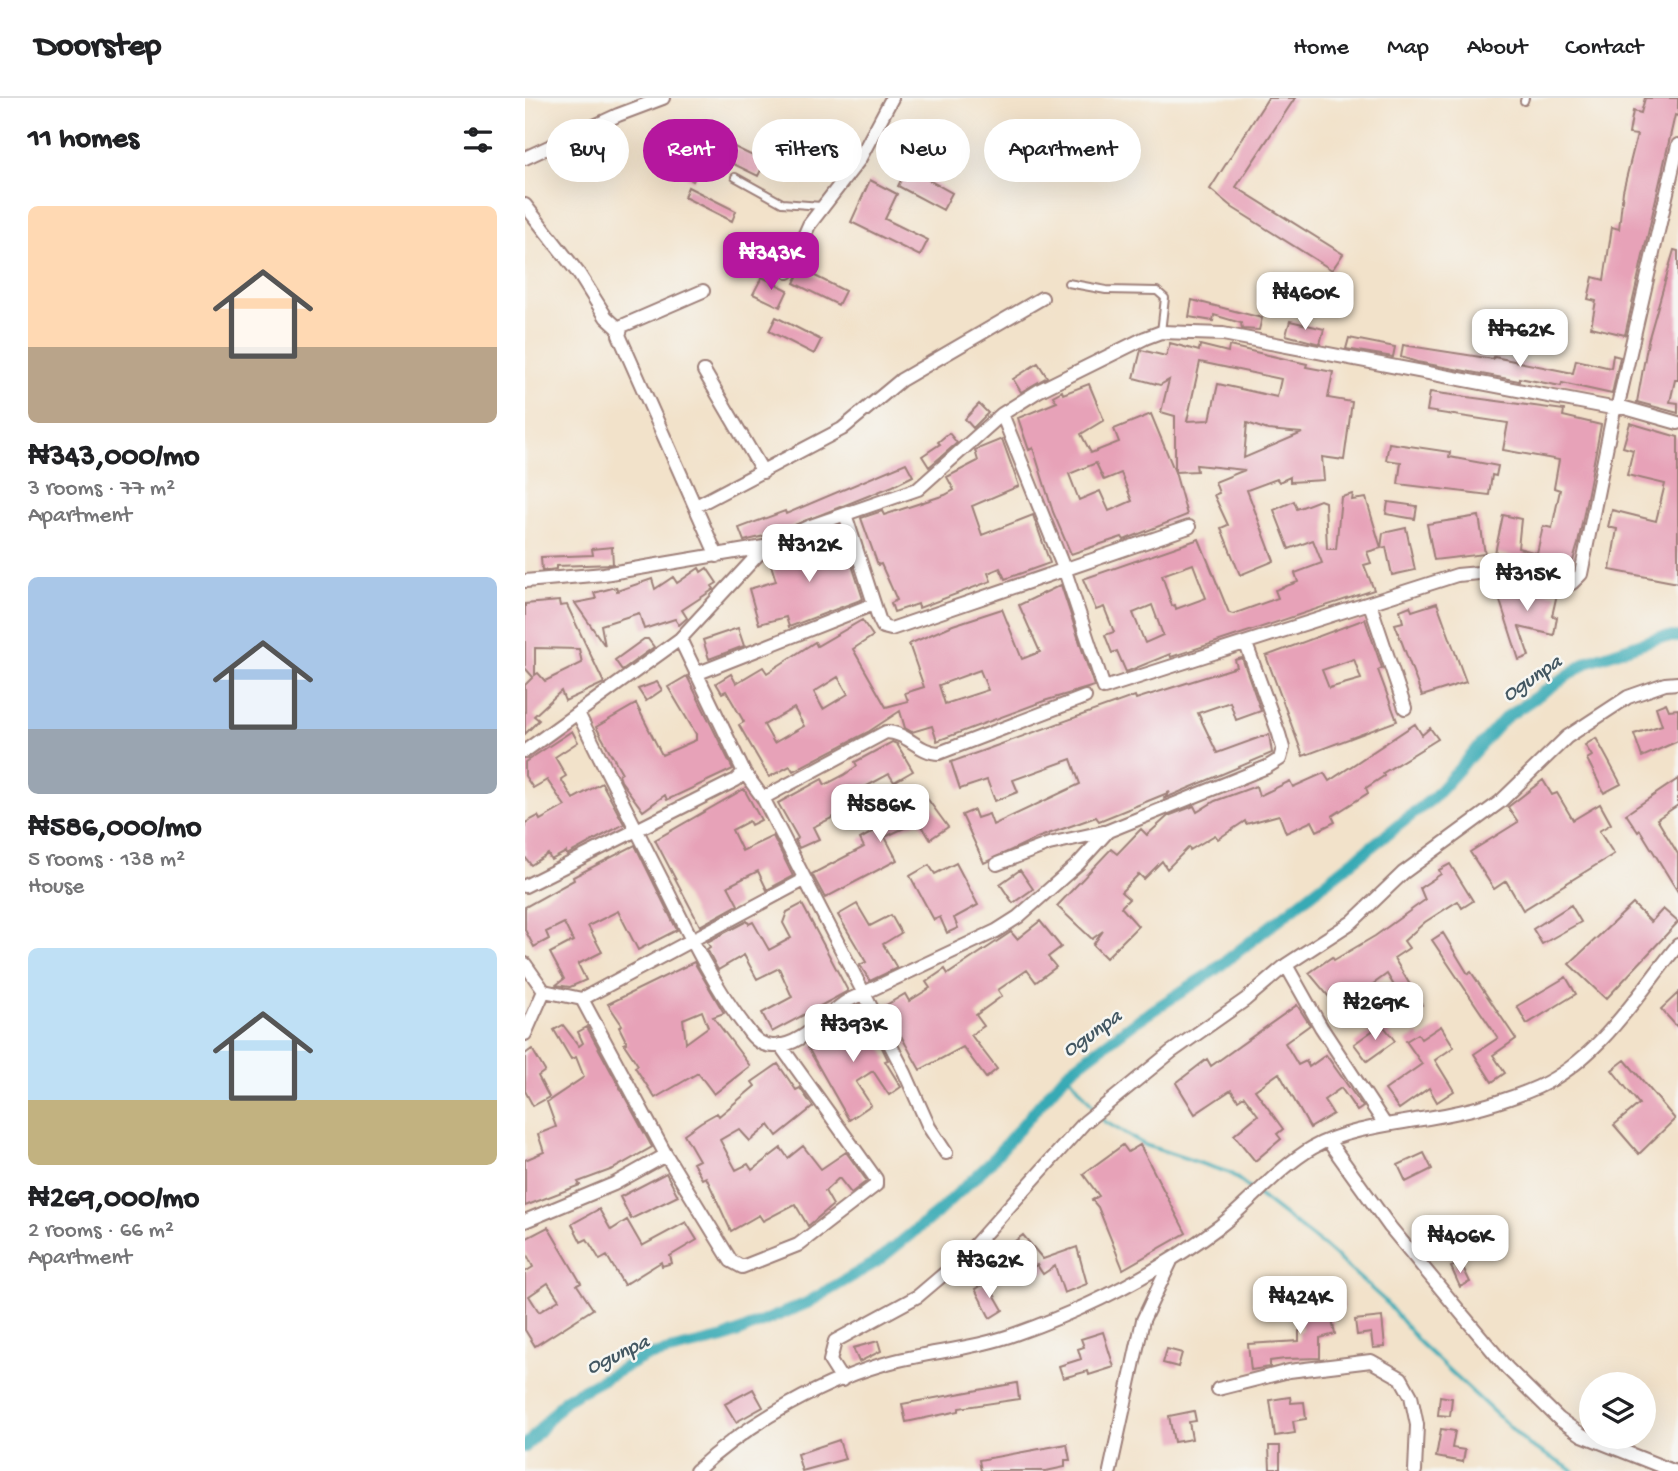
<!DOCTYPE html>
<html lang="en">
<head>
<meta charset="utf-8">
<style>
  :root { --surface:#fff; --page:#f2f2f2; --text:#202124; --muted:#757577; --line:#e0e0e0; --accent:#b5179e }
  body { margin:0; font-family:"Gochi Hand",sans-serif; background:var(--page); color:var(--text); height:100vh; display:flex; flex-direction:column; font-size:26px; white-space:nowrap }
  * { box-sizing:border-box; margin:0 }
  p { font-size:23px; color:var(--muted) }
  .icon { flex:none; width:38px; height:38px; fill:none; stroke:currentColor; stroke-width:2; stroke-linecap:round; stroke-linejoin:round }
  .map { position:relative; flex:1; overflow:hidden }
  .side { display:flex; flex-direction:column; background:var(--surface); width:525px }
  .side>* { flex:none }
  .banner { position:absolute; left:21px; top:21px; width:665px; height:63px; display:flex; gap:14px }
  .tools { position:absolute; left:1054px; top:1274px; display:grid; gap:14px }
  .tools a { display:grid; place-items:center; width:77px; height:77px; border-radius:50%; background:var(--surface); box-shadow:0 7px 28px #0002; font-size:35px }
  .price { position:absolute; translate:-50% -60px; padding:0 16px; border-radius:14px; background:#fff; color:#222; font-size:23px; line-height:46px; filter:drop-shadow(0 2px 4px #0008) }
  .price::after { content:''; position:absolute; left:50%; top:42px; width:21px; height:16px; margin-left:-10px; background:inherit; clip-path:polygon(0 0,100% 0,50% 100%) }
  .price.active { background:var(--accent); color:#fff }
  ul { padding:0; list-style:none }
  li { display:grid; align-content:center; gap:14px; height:371px; padding:0 28px }
  li span { display:grid; place-items:center; height:217px; border-radius:10px; color:#555 }
  li>.icon { margin-inline-start:auto }
  span .icon { width:126px; height:126px; fill:#fffc; stroke-width:1 }
  li b { font-size:30px }
  h2 { display:flex; justify-content:space-between; align-items:center; height:84px; padding:0 28px; font-size:30px }
  .pill { padding:0 24px; border-radius:32px; background:var(--surface); box-shadow:0 7px 28px #0002; font-size:24px; line-height:63px }
  .pill.active { background:var(--accent); color:#fff }
  header { display:flex; align-items:center; gap:42px; box-sizing:border-box; height:98px; padding:0 35px; background:var(--surface); border-bottom:2px solid var(--line) }
  header strong { font-size:33px }
  nav { display:flex; gap:38px; margin-inline-start:auto; font-size:24px }
  main { display:flex; flex:1; min-height:0 }
  .map>svg:first-child { display:block }
  .lines { fill:none; stroke-linecap:round; stroke-linejoin:round }
  .stream { stroke:#39aab5; stroke-width:3.5 }
  .canal { stroke:#39aab5; stroke-width:12 }
  .building { fill:#e7a2b8; fill-rule:evenodd }
  .service-casing { stroke:#9e807a; stroke-width:10 }
  .minor-casing { stroke:#9e807a; stroke-width:16 }
  .service { stroke:#fff; stroke-width:6 }
  .minor { stroke:#fff; stroke-width:12 }
  .labels { text-anchor:middle; stroke-width:5; stroke-linejoin:round; paint-order:stroke }
  .water-label { font-size:21px; font-style:italic; fill:#435762; stroke:#f6f6f2 }
</style>
</head>
<body>
<header>
<strong>Doorstep</strong>
<nav><a>Home</a><a>Map</a><a>About</a><a>Contact</a></nav>
</header>
<main>
<section class="side">
<h2>11 homes<svg class="icon" aria-label="filters" viewBox="0 0 24 24"><path d="M4 7h16M4 17h16"/><circle cx="9" cy="7" r="2"/><circle cx="15" cy="17" r="2"/></svg></h2>
<ul>
<li><span style="background:linear-gradient(#ffd9b3 65%,#b9a48a 0)"><svg class="icon" aria-label="home" viewBox="0 0 24 24"><path d="M3 11l9-7 9 7M6 9v11h12V9"/></svg></span><div><b>₦343,000/mo</b><p>3 rooms · 77 m²</p><p>Apartment</p></div></li>
<li><span style="background:linear-gradient(#a9c7e8 70%,#9aa5b1 0)"><svg class="icon" aria-label="home" viewBox="0 0 24 24"><path d="M3 11l9-7 9 7M6 9v11h12V9"/></svg></span><div><b>₦586,000/mo</b><p>5 rooms · 138 m²</p><p>House</p></div></li>
<li><span style="background:linear-gradient(#bfe0f5 70%,#c2b280 0)"><svg class="icon" aria-label="home" viewBox="0 0 24 24"><path d="M3 11l9-7 9 7M6 9v11h12V9"/></svg></span><div><b>₦269,000/mo</b><p>2 rooms · 66 m²</p><p>Apartment</p></div></li>
</ul>
</section>
<div class="map">
<svg width="1153" height="1373" viewBox="0 0 1153 1373">
  <rect width="100%" height="100%" fill="#f6f6f2"/>
  <filter id="ink" filterUnits="userSpaceOnUse"><feTurbulence type="fractalNoise" baseFrequency=".0143" numOctaves="2"/><feDisplacementMap in="SourceGraphic" scale="14" xChannelSelector="R" yChannelSelector="G"/><feConvolveMatrix kernelMatrix="1 2 1 2 8 2 1 2 1" color-interpolation-filters="sRGB"/></filter>
  <filter id="wash" filterUnits="userSpaceOnUse"><feTurbulence type="fractalNoise" baseFrequency=".00686" numOctaves="4" result="noise"/><feDisplacementMap in="SourceGraphic" scale="28" xChannelSelector="R" yChannelSelector="G"/><feGaussianBlur stdDeviation="1.57" result="paint"/><feColorMatrix in="noise" values="0 0 0 0 0 0 0 0 0 0 0 0 0 0 0 0 0 1.4 0 .05"/><feComposite in="paint" operator="in"/></filter>
  <g filter="url(#wash)">
    <rect width="100%" height="100%" fill="#f2e2ca"/>
    <g class="lines">
      <path class="stream" d="M542 975 580 1024 620 1047 705 1075 800 1149 859 1202 896 1246 1004 1347 1049 1373"/>
      <path class="canal" d="M0 1349 41 1301 119 1259 199 1240 282 1205 351 1164 413 1114 463 1067 542 975 607 926 687 874 908 700 980 620 1064 563 1135 539H1153"/>
    </g>
    <g id="blocks">
      <path class="building" d="M743 0H770L711 89 818 156 807 172 708 110 685 91Z
        M1120 0H1153V18L1150 17 1100 237 1066 229 1071 203 1063 201 1068 179 1079 182 1087 129 1094 131 1098 93 1112 37 1104 36 1108 13 1116 15Z
        M191 40 240 64 233 78 184 54Z
        M155 46 181 62 168 83 142 66Z
        M382 70 427 95 418 112 373 88Z
        M345 82 372 96 360 121 403 142 395 158 326 124Z
        M163 89 211 113 207 123 159 99Z
        M1149 152 1153 153V282H1150L1145 304 1153 305V315L1112 304 1123 243Z
        M276 171 320 193 313 207 269 185Z
        M237 179 263 192 255 209 228 196Z
        M667 202 737 220 734 232 717 231 716 225 689 217 688 223 664 219Z
        M251 219 296 242 289 256 244 233Z
        M765 223 799 231 795 246 761 237Z
        M824 240 870 249 868 259 821 251Z
        M645 245 674 253 675 247 703 254 704 248 782 266 781 269 808 274 803 300 827 304 819 362 797 359 799 382 765 384V379L754 384 752 381 722 392 749 463 715 477 696 430 703 427 689 397 694 395 690 384 720 372 671 367 672 373 650 374V318L636 314 644 282 635 287 609 280 616 252 641 258ZM675 264 756 281 752 299 693 286 685 322 662 323ZM722 325 743 332 777 335 719 360Z
        M878 247 968 261 969 259 1048 275 1051 262 1086 270 1088 257 1095 259 1087 296 1037 285 1036 288 994 280V283L892 264 876 259Z
        M513 265 522 279 496 294 488 281Z
        M564 286 579 322 556 336 566 355 594 344 589 331 626 316 650 374 662 417 599 442 597 439 546 456 528 414 508 350 504 352 493 320 532 304 528 298 537 293 538 296ZM571 365 579 382 596 375 607 403 584 413 575 393 554 402 544 376Z
        M905 294 1039 312 1038 318 1076 327 1053 446 1044 476 1011 470 1003 468 1005 462 970 455 978 417 996 421 993 450 1012 455 1018 428 1027 430 1035 392 1029 390 1034 362 978 352 983 325 902 313Z
        M454 306 463 315 448 330 440 321Z
        M1105 325 1153 339V485L1085 472 1092 431 1083 429 1087 412 1131 423 1140 386 1102 377 1108 352 1098 349Z
        M424 335 432 345 404 369 397 358 415 346 413 344Z
        M477 341 494 388 447 408 457 437 508 417 525 465 480 481 475 470 463 475 466 483 394 510 393 506 369 514 366 505 372 502 356 466 353 467 336 420 357 413 359 417 420 397 429 392 422 379 453 363 450 352Z
        M864 345 925 354 924 359 973 368 971 378 967 377 964 397 873 386 876 364 861 362Z
        M381 365 388 378 368 388 247 436 219 443 214 430 260 413 261 416Z
        M828 396 827 402 841 400 856 450 842 454 846 465 839 467 849 492 646 559 645 556 601 574 592 553 587 555 580 537 589 534 579 509 571 512 558 481 674 441 704 515 708 516 753 500 750 492 773 484 770 475 797 465 788 442 764 451 749 412 769 403 772 411 795 402 800 404 802 451H811L816 399ZM668 466 681 500 651 511 650 507 647 508 637 477ZM627 507 638 537 620 545 608 515Z
        M863 404 892 408 890 421 861 416Z
        M954 418 960 456 909 462 902 426Z
        M881 430 890 472 867 477 861 449 856 450 858 435Z
        M316 433 338 501 264 529 261 519 234 526 224 491 251 483 246 467 284 456 280 443Z
        M87 449 88 466 31 468V471L17 473 16 459 68 457 67 451Z
        M174 470 176 474 182 470 192 485 187 488 189 491 157 512 162 520 154 527 150 521 119 531 114 515 76 527 80 548 50 505 71 501 69 495 91 489 92 493 127 481 130 491 148 479 152 485Z
        M969 484 1032 496 1027 518 1032 519 1029 537 994 529 1004 558 994 562Z
        M536 487 569 588 519 603 412 643 407 628 387 634 380 630 375 613 343 634 268 673 265 668 244 679 214 627 219 624 201 593 197 595 191 585 206 576 211 585 238 569 242 575 290 544 292 548 337 522 348 538 328 551 361 609 383 603 380 595 399 589 384 546 428 527 477 511 497 561 515 554 494 507ZM455 572 463 592 420 606 414 587ZM313 579 323 596 298 611 289 594ZM269 610 279 628 249 645 239 627Z
        M34 503 35 508 42 507 79 585 40 603 36 593 9 618 14 622 0 636V587L8 579 0 570V506ZM10 550 54 551 57 565 20 583 13 575 10 577Z
        M912 505 941 584 897 598 870 526 878 524 875 512 885 508 887 513Z
        M840 521 857 570 853 572 872 623 778 658 741 558ZM829 561 836 581 804 590 797 572Z
        M213 530 219 548 184 561 178 542Z
        M119 541H123L129 549 97 572 90 562Z
        M717 560 736 613 711 622 705 604 673 615 692 655 744 636 747 655 638 701 645 694 574 723 571 719 512 740 459 765 437 717 449 712 452 720 464 716 468 727 555 686 546 661 488 682 493 694 470 703 462 682 435 691 426 664 610 598 611 601 712 569 710 562Z
        M162 578 208 671 142 702 140 697 118 713 96 683 94 677 97 675 71 629 111 606 137 657 171 642V636L143 589Z
        M132 584 137 592 121 603 113 591Z
        M1141 605 1144 612 1153 611V643L1117 659 1109 636 1137 627 1131 609Z
        M890 626 897 637 905 630 913 641 858 675 859 678 841 690 843 695 807 718 810 724 792 733 787 723 761 735 754 717 721 726 720 723 693 741 690 737 665 752 664 749 642 771 637 763 619 781 614 776 596 794 604 801 596 809 613 828 581 860 568 847 578 833 567 841 532 808 586 751 592 756 616 731 622 737 643 718 669 708 672 714 690 703 731 688 734 698 765 683 768 689 799 675 804 683Z
        M47 633 53 644 30 659 41 678 36 681 48 701 77 685 99 726 42 757 41 754 26 762 23 756 6 767 0 759V725L13 718 15 722 40 708 22 682 8 690 0 678V664Z
        M1071 640 1096 686 1079 695 1062 661 1067 658 1060 647Z
        M367 644 372 646 388 673 369 684 364 676 340 689 350 710 328 721 323 712 288 729 294 741 274 750 270 742 273 740 253 705 297 681 300 687 319 677 332 668 330 664Z
        M1153 681V707L1132 721 1153 756V794L1115 732 1113 734 1101 716Z
        M1018 682 1027 697 1032 695 1048 722 1075 706 1086 726 1074 733 1089 756 998 812 981 783 969 791 945 754 993 724 983 709Z
        M219 691 236 722 226 727 224 723 207 732 217 753 248 738 268 778 242 792 233 773 203 788 213 807 175 828 130 742Z
        M396 692 423 729 405 741 394 723 360 739 372 762 300 800 287 776 339 749 335 741 357 729 350 715 371 704 372 707Z
        M110 747 152 832 113 852 93 813 63 828 77 854 53 866 61 882 45 889 31 887 39 881 25 855 48 843 39 825 21 834 24 841 9 849 0 832V809L49 782 48 779Z
        M431 765 453 807 429 820 433 830 422 835 415 819 409 822 385 778 404 767 410 776Z
        M925 766 948 803 937 810 933 803 900 824 879 843 884 850 869 860 897 907 885 914 862 876 814 911 784 875 807 859 809 862 850 838 900 802 895 790 916 776 914 772Z
        M495 772 508 791 488 805 475 786Z
        M277 806 323 893 247 934 237 915 267 899 254 870 232 881 219 857 193 872 182 851 185 849 182 844 222 823 224 826 228 824 244 852 266 840 258 825 262 814Z
        M332 806 345 828 366 817 376 835 358 846 372 870 345 883 335 867 341 864 313 817Z
        M1108 806 1126 824 1138 811 1153 824 1081 901 1044 866Z
        M1046 807 1056 824 1017 846 1008 831Z
        M515 823 536 849 523 859 531 869 511 884 502 872 473 892 477 898 451 917 459 928 446 937 472 971 461 980 438 949 395 972 375 936 371 939 366 929 369 926 358 909 380 896 384 903 405 890 401 884 420 871 423 876 486 834 492 841Z
        M918 835 943 876 946 874 991 941 968 957 980 975 967 984 949 956 973 940 907 842Z
        M169 864 199 915 188 919 225 968 189 996 173 975 130 1000 110 969 113 967 99 946 102 945 94 929 97 927 83 906ZM177 913 183 929 161 945 158 921Z
        M1041 879 1051 896 1002 926 992 908Z
        M1153 895V930L1136 911Z
        M772 907 785 927 760 945 773 967 781 963 784 969 801 957 838 1009 832 1013 816 990 799 1002 808 1016 785 1030 754 975 730 992 758 1031 752 1036 756 1041 730 1063 709 1037 733 1017 719 998 713 1002 706 992 670 1016 651 985 682 961 686 968Z
        M336 916 350 935 363 962 360 963 376 989 364 997 348 973 331 984 346 1007 324 1022 283 950 289 946 288 944 310 934Z
        M857 926 870 943 842 963 829 946Z
        M38 927 54 948 58 945 53 934 62 929 127 1049 88 1071 53 1084 55 1087 0 1108V1062L19 1054 13 1036 31 1029 22 1004 59 979 51 959 46 961 29 932Z
        M916 928 929 949 910 962 929 993 912 1004 904 990 874 1011 860 992 897 966 881 943 893 936 896 941Z
        M7 951 20 973 13 978 24 999 8 1008 0 993V956Z
        M1100 962 1150 1021 1114 1056 1089 1027 1114 1006 1087 972Z
        M253 966 271 992 275 990 288 1009 252 1038 244 1027 225 1043 214 1031 195 1042 211 1072 223 1066 227 1072 256 1050 263 1060 278 1048 296 1071 321 1054 342 1083 326 1095 314 1080 300 1093 308 1107 283 1128 270 1106 238 1123 234 1117 206 1133 181 1079 177 1081 168 1065 174 1062 159 1036 176 1024 192 1015 194 1018 230 988 227 984Z
        M598 1047 603 1054 615 1047 661 1135 598 1171 573 1109 567 1102 574 1098 558 1076Z
        M899 1055 907 1071 881 1084 873 1067Z
        M141 1075 153 1098 106 1121 95 1099Z
        M74 1111 86 1132 102 1122 117 1148 161 1124 172 1142 145 1158 147 1165 137 1168 136 1164 99 1187 82 1158 75 1162 62 1141 56 1144 47 1126Z
        M23 1129 56 1185 52 1187 68 1211 10 1248 0 1232V1174L8 1169 0 1153V1141ZM23 1185 34 1202 14 1214 4 1198Z
        M498 1137 518 1161 552 1149 562 1186 539 1195 530 1168 518 1176 512 1167 504 1171 494 1155 461 1181 454 1171Z
        M936 1165 945 1184 935 1189 926 1169Z
        M462 1184 478 1212 465 1220 450 1191Z
        M816 1198 819 1210 805 1213 810 1236 795 1240V1260L760 1261 745 1263V1269L726 1272 723 1246 774 1243V1233H777L773 1208Z
        M857 1219 860 1249 848 1250 846 1235 832 1237 830 1222Z
        M578 1234 589 1269 564 1277 563 1273 538 1280 534 1268 556 1261 553 1251 559 1249 556 1241Z
        M353 1243 356 1253 334 1264 328 1250Z
        M642 1251 657 1255 653 1269 638 1265Z
        M492 1285 494 1301 434 1310V1313L381 1324 377 1306Z
        M228 1291 238 1309 211 1324 200 1306Z
        M915 1298 927 1300 925 1318 913 1317Z
        M765 1299 766 1305 779 1304 781 1321 768 1323 770 1335 750 1338 745 1302Z
        M669 1313 671 1323 664 1324 667 1341 649 1344 644 1318Z
        M916 1331 930 1333 927 1350 940 1352 938 1364 911 1359Z
        M314 1342 320 1361 277 1373 272 1356Z
        M542 1346 545 1362H540V1369L521 1373H456L454 1362Z
        M744 1348H755V1371H745Z"/>
    </g>
  </g>
  <g filter="url(#ink)">
    <use href="#blocks" fill-opacity="0" stroke="#9e807a" stroke-width="2"/>
    <g class="lines">
      <g class="service-casing">
        <path id="service" d="M999 3 1000 0
          M210 79 257 105 296 108
          M543 185 581 192 632 193 640 200 636 234"/>
      </g>
      <g class="minor-casing">
        <path id="minor" d="M0 60 93 17 138 0
          M0 107 54 176 81 219 94 231
          M263 174 284 127 334 62 367 0
          M178 193 97 228 94 237 192 458
          M179 273 238 374
          M1093 308 1153 325
          M477 316 540 473 579 590 932 477 976 473 1047 485 1056 476 1089 312
          M171 408 317 331 376 282 517 200
          M320 416 354 521 358 529 366 531 664 429
          M0 483 79 476 239 449
          M845 506 880 610
          M171 576 349 506
          M53 615C82 674 112 733 142 792 165 839 190 890 222 931 228 940 237 948 248 948 278 949 300 916 324 902L471 833 493 819 553 766 583 733
          M0 653 155 541
          M219 674 238 700 380 975 404 1029 421 1055
          M238 700 361 634C382 634 394 655 414 655L560 599
          M472 766 524 746 583 733 742 669 755 661 758 650 754 636 721 546
          M0 788 211 682 219 674 155 541 240 449 283 429 393 391 477 316 515 292 620 240 636 234 698 236 1092 311 1153 47
          M0 866 19 893 57 901 141 1057 206 1163 217 1169 273 1147 351 1087V1081L255 947
          M761 867 796 929 859 1025
          M57 901 279 782
          M0 936 19 893
          M804 1044 865 1129 931 1209 982 1270 1034 1321 1057 1337 1148 1373
          M0 1123 89 1086 141 1057
          M317 1282 305 1263 310 1243 393 1198 439 1159 560 1024 646 954 720 902 761 867 827 824 878 775 975 704 1042 639 1103 599 1140 586 1153 585
          M693 1291 764 1273 846 1263 876 1280 886 1298 892 1327 890 1373
          M171 1373C222 1325 302 1280 370 1263 411 1253 453 1250 493 1235 564 1210 635 1173 695 1128 726 1104 753 1070 787 1050 817 1032 868 1026 903 1020 939 1014 979 1004 1013 989 1073 962 1113 896 1153 847
          M585 1373 618 1222 646 1163"/>
      </g>
      <use href="#service" class="service"/>
      <use href="#minor" class="minor"/>
    </g>
  </g>
  <g class="labels">
    <g class="water-label">
      <text transform="translate(1006 579) rotate(-34)" y="7">Ogunpa</text>
      <text transform="translate(566 934) rotate(-35)" y="7">Ogunpa</text>
      <text transform="translate(92 1255) rotate(-25)" y="7">Ogunpa</text>
    </g>
  </g>
</svg>
<div class="tools">
<a><svg class="icon" aria-label="layers" viewBox="0 0 24 24"><path d="M12 4l9 5-9 5-9-5zM3 14l9 5 9-5"/></svg></a>
</div>
<b class="price active" style="left:246px;top:194px">₦343K</b>
<b class="price" style="left:780px;top:234px">₦460K</b>
<b class="price" style="left:995px;top:271px">₦762K</b>
<b class="price" style="left:284px;top:486px">₦312K</b>
<b class="price" style="left:1002px;top:515px">₦315K</b>
<b class="price" style="left:355px;top:746px">₦586K</b>
<b class="price" style="left:850px;top:944px">₦269K</b>
<b class="price" style="left:328px;top:966px">₦393K</b>
<b class="price" style="left:935px;top:1177px">₦406K</b>
<b class="price" style="left:464px;top:1202px">₦362K</b>
<b class="price" style="left:775px;top:1238px">₦424K</b>
<div class="banner">
<a class="pill">Buy</a>
<a class="pill active">Rent</a>
<a class="pill">Filters</a>
<a class="pill">New</a>
<a class="pill">Apartment</a>
</div>
</div>
</main>
</body>
</html>
